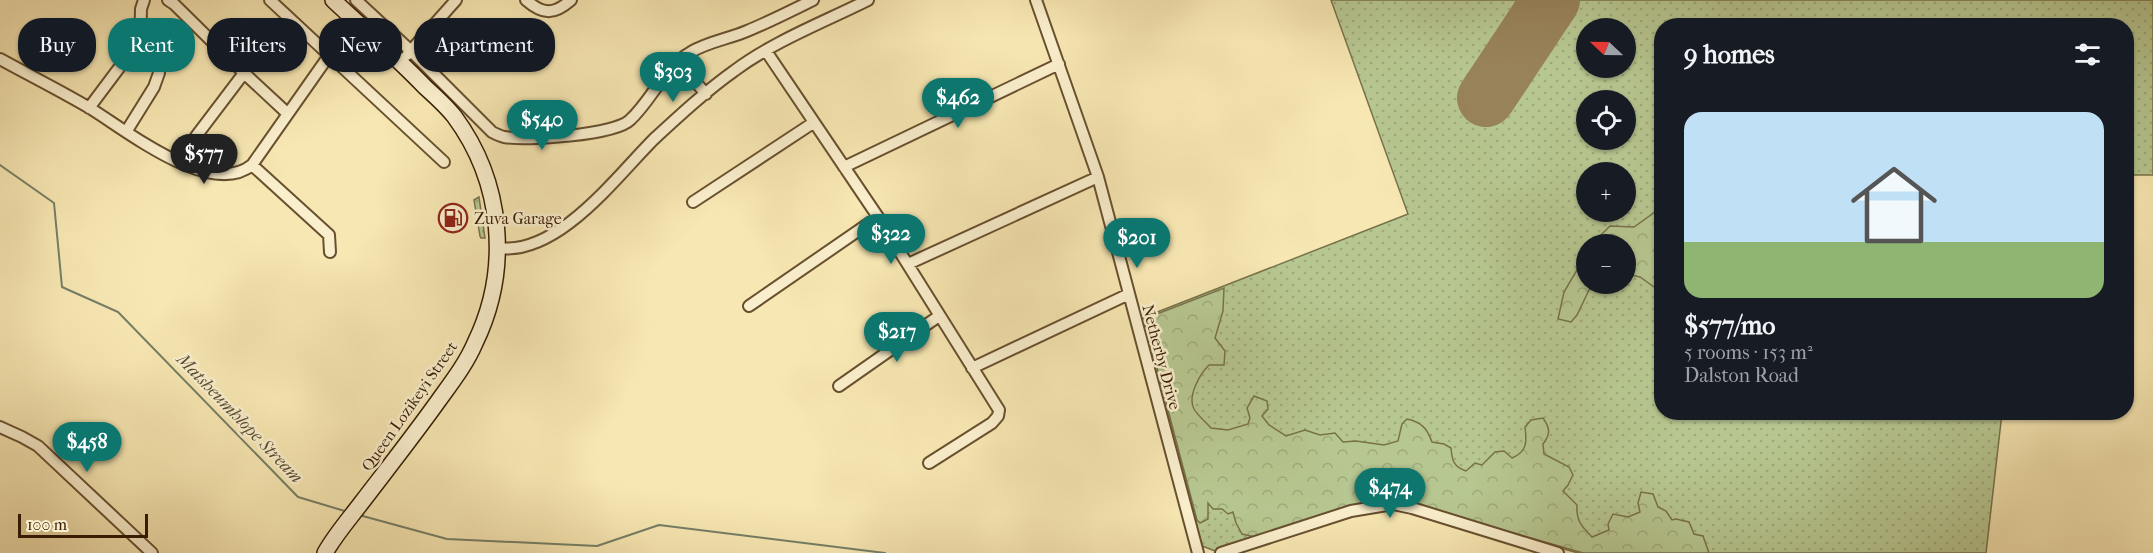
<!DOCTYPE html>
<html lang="en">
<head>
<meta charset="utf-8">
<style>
  :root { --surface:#171b24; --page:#242831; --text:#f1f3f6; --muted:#9ea1a6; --line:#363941; --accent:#0f766e }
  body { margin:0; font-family:"IM FELL French Canon",serif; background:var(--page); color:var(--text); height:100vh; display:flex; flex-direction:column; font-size:22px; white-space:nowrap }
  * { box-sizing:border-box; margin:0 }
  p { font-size:20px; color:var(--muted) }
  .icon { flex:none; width:33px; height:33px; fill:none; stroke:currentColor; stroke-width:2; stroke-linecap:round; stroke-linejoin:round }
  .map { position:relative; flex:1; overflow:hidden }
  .drawer { position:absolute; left:1654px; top:18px; width:480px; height:402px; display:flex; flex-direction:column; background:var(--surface); border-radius:24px; box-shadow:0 2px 4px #0004 }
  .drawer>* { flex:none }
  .hud { position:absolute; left:18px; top:18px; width:570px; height:54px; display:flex; gap:12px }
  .needle { width:39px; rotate:292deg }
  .controls { position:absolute; left:1576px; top:18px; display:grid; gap:12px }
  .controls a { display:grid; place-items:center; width:60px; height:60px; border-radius:50%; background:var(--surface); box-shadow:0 2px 4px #0004; font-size:30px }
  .scale { position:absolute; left:18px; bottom:15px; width:130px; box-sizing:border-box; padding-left:6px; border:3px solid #381d03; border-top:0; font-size:16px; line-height:21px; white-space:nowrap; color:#381d03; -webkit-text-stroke:4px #faefcd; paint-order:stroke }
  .price { position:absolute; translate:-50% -51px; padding:0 14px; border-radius:21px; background:var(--accent); color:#fff; font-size:20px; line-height:39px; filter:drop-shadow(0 2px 3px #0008) }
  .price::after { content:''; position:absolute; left:50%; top:36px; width:18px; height:14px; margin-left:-9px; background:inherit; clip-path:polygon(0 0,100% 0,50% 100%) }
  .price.selected { background:#222; color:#fff }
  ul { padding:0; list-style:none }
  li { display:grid; align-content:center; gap:12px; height:318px; padding:0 30px }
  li+li { border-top:2px solid var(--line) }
  li span { display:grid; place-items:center; height:186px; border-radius:18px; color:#555 }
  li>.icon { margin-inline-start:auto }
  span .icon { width:108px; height:108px; fill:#fffc; stroke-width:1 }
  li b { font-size:26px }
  h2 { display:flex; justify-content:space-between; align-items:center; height:72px; padding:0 30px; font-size:26px }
  .chip { padding:0 21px; border-radius:24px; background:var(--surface); box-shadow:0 2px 4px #0004; font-size:21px; line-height:54px }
  .chip.selected { background:var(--accent); color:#fff }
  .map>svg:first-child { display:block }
  .grass { fill:url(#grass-dots); stroke:#78724a; stroke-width:1.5; fill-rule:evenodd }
  .forest { fill:url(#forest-crowns); stroke:#78724a; stroke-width:1.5 }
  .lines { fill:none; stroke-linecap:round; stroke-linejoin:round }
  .stream { stroke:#757f67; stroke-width:2 }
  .runway { stroke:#98825a; stroke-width:58 }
  .street-casing { stroke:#68502f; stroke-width:14 }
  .secondary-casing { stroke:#381d03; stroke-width:18 }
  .street { stroke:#faefcd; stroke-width:10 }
  .secondary { stroke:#faefcd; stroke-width:15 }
  .labels { text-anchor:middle; stroke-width:5; stroke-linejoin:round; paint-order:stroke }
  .poi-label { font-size:16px; fill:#381d03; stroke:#faefcd; text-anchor:start }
  .street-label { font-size:16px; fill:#381d03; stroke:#faefcd }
  .water-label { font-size:18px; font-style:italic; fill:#574e35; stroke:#faefcd }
</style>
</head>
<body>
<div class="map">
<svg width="2153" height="553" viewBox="0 0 2153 553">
  <defs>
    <pattern id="grass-dots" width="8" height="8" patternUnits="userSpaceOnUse" patternTransform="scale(1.5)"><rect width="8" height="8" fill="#b7c791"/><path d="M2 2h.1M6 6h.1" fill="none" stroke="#9eaa7b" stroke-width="1.8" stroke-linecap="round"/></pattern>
    <pattern id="forest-crowns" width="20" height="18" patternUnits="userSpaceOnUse" patternTransform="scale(1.5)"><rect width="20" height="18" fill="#b7c791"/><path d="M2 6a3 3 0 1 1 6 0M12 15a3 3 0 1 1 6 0" fill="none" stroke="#9eaa7b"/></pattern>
  </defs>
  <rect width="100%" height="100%" fill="#f7e7b2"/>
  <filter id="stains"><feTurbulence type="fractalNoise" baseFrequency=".00333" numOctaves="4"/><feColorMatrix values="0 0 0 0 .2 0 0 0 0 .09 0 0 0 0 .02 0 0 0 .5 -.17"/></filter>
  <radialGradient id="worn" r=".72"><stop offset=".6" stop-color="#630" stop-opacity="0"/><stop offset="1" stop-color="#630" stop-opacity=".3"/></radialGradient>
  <path class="grass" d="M1331 0H2153V175H2127V26H1662V412L2002 413 1986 553H1578L1404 503 1351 509 1215 551 1202 546 1142 318 1408 214ZM1587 28H1626V68H1587ZM1587 100H1626V140H1587ZM1587 172H1626V212H1587ZM1587 244H1626V284H1587Z
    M479 197 485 238H481L480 236 474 200Z"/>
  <path class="forest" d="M1662 207V285L1654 287 1640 277 1626 274V244H1592L1610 226 1634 227Z
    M1587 253V284H1606L1589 290 1577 315 1571 322 1558 319 1564 292Z
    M1224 288 1223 311 1215 338 1225 351 1224 365H1209C1200 374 1187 396 1194 409 1198 416 1206 422 1211 428L1228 430 1248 424 1250 418 1247 408 1254 396 1267 401 1268 409 1262 416 1269 425 1286 436 1305 430 1320 435 1335 433 1343 442 1356 441 1384 445 1398 441 1402 424 1407 419C1421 422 1427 428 1432 442L1444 444 1451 448C1452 461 1454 467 1466 471L1475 463 1482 465 1495 452 1504 451 1512 458C1527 452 1527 442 1525 427L1531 420 1543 418C1550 428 1551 434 1543 444L1544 454 1569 467 1573 475 1568 485 1563 491 1577 505C1576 520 1581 526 1592 537L1609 530 1608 524 1613 514 1628 517 1640 512 1638 503 1641 492 1653 494 1658 507 1666 511 1672 520 1676 519 1689 522 1694 534 1703 536 1709 553H1583L1405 502 1255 537 1242 534 1236 523 1233 512 1228 514 1222 509H1213L1208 503V519L1200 523 1197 520 1144 319Z"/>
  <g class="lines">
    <path class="stream" d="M0 165 54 203 62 287 118 312 298 497 348 512
      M359 515 447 539 597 546 659 525 885 553"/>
    <path class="runway" d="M1486 98 1551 0"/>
    <g class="street-casing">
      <path id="street" d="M168 0 174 4 244 73 287 113
        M270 0 444 162
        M356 0 411 51 492 132C496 134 500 136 504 137 526 141 615 135 630 120 652 100 664 67 691 52 707 42 728 39 747 31 769 22 791 11 813 0
        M526 0C543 15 554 15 571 0
        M1036 0 1098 177 1198 553
        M766 51 878 217 999 410 998 416 992 423 929 463
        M140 53 141 9 144 0
        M407 55 456 0
        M0 59C29 75 59 90 88 107 125 129 210 199 252 165L330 54 357 22
        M678 62 706 94
        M89 108 122 64 140 53 154 61 158 66 159 73 154 87 126 132
        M179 162 197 135 244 73
        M252 165 329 235 330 252
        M844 167 1059 64
        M693 202 813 123
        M498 248C558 256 616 177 654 139 680 115 706 91 734 71 774 41 824 22 868 0
        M908 264 1098 177
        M749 306 878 217
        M972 368 1129 294
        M839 386 939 316
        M0 427 22 437 38 446 152 553
        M1221 553 1351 511 1393 504 1412 508 1558 553"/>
    </g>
    <g class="secondary-casing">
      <path id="secondary" d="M325 553C335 535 350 518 362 502 388 468 414 435 439 400 452 382 466 364 475 343 511 269 503 182 454 116 446 106 435 96 425 87 396 57 364 29 333 0"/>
    </g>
    <use href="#street" class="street"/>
    <use href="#secondary" class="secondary"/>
  </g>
  <defs>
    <g id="fuel-ring" transform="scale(1.5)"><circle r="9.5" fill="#faefcd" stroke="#8f2418" stroke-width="1.5"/><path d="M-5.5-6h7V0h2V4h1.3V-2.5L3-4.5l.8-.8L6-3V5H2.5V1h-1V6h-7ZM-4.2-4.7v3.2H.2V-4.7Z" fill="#8f2418"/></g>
  </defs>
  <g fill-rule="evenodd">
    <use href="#fuel-ring" x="453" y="218"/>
  </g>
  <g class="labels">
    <g class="poi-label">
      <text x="474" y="224">Zuva Garage</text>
    </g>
    <g class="street-label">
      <text transform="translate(1162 357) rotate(75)" y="6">Netherby Drive</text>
      <text transform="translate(409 406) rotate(-55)" y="6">Queen Lozikeyi Street</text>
    </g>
    <g class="water-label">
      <text transform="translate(240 418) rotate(46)" y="6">Matsheumhlope Stream</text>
    </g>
  </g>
  <rect width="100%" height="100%" filter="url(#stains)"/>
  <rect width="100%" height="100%" fill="url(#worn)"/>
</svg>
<div class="controls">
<a><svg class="needle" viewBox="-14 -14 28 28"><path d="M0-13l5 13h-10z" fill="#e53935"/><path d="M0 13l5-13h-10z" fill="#9ea1a6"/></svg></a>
<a><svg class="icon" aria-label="locate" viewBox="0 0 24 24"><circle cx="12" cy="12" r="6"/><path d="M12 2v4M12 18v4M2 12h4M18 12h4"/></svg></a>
<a>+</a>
<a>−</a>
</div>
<div class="scale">100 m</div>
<b class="price" style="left:673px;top:103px">$303</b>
<b class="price" style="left:958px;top:129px">$462</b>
<b class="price" style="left:542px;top:151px">$540</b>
<b class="price selected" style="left:204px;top:185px">$577</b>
<b class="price" style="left:891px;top:265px">$322</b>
<b class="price" style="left:1137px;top:269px">$201</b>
<b class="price" style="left:897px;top:363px">$217</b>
<b class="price" style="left:87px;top:473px">$458</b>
<b class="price" style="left:1390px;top:519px">$474</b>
<div class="hud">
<a class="chip">Buy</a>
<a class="chip selected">Rent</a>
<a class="chip">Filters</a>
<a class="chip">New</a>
<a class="chip">Apartment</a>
</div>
<section class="drawer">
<h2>9 homes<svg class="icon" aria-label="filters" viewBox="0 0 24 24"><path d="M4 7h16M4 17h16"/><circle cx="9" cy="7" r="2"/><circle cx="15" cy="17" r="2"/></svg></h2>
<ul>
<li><span style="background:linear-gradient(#bfe0f5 70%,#8fb573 0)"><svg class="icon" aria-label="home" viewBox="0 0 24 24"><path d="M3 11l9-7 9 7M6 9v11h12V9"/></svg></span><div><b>$577/mo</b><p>5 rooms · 153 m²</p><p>Dalston Road</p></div></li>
</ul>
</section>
</div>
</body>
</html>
